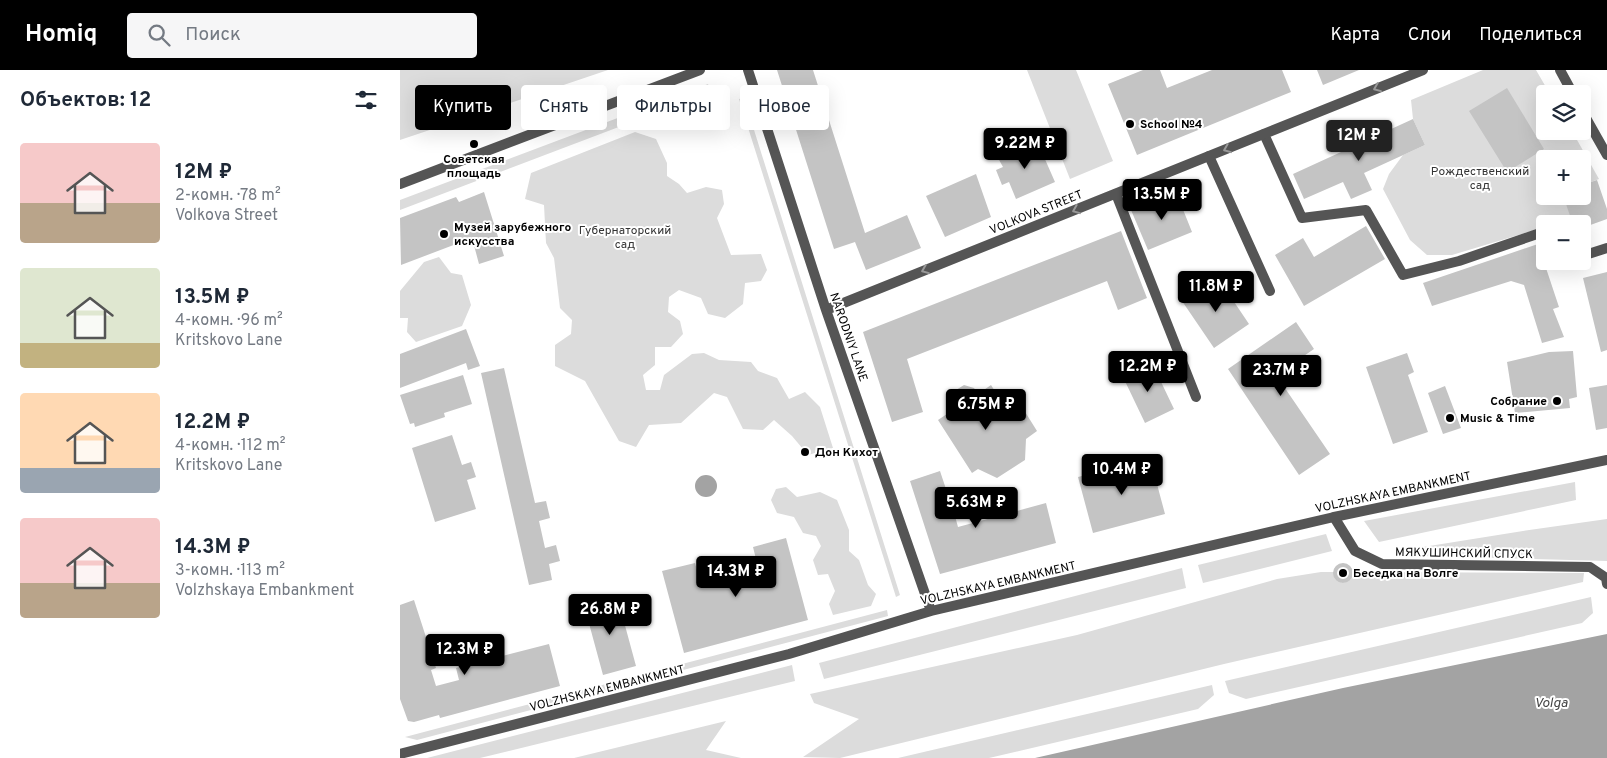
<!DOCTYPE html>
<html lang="ru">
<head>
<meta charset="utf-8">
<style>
  :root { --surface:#fff; --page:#f6f6f7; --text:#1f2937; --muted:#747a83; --accent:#000 }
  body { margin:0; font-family:Overpass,sans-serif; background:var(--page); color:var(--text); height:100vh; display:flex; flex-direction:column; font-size:19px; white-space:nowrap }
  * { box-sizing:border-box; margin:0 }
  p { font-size:16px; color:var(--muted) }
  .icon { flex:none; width:28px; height:28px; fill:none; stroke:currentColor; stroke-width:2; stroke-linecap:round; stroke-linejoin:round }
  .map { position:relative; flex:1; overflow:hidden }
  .sheet { display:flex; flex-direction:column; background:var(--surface); width:400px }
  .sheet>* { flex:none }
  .top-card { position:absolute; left:15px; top:15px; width:475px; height:45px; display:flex; gap:10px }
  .fabs { position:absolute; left:1136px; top:15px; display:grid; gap:10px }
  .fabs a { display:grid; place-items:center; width:55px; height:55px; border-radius:5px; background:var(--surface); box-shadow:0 5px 20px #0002; font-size:25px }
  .price { position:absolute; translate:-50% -42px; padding:0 11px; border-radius:5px; background:var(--accent); color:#fff; font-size:16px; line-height:32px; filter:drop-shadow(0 1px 2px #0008) }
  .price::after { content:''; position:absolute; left:50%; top:30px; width:15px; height:11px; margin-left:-8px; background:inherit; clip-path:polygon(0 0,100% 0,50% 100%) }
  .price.current { background:#222; color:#fff }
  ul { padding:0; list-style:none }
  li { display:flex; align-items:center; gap:15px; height:125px; padding:0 20px }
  li span { display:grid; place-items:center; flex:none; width:140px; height:100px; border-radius:5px; color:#555 }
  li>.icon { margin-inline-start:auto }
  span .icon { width:60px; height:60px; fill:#fffc; stroke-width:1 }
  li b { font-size:21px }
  h2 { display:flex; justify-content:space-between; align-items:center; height:60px; padding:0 20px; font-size:21px }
  .pill { padding:0 18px; border-radius:5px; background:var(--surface); box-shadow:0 5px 20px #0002; font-size:18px; line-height:45px }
  .pill.current { background:var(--accent); color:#fff }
  header { display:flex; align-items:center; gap:30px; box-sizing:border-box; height:70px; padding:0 25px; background:var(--accent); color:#fff }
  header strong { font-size:24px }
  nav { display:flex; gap:28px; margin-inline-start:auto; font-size:18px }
  .search { width:350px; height:45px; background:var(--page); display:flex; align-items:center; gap:12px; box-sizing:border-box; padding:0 18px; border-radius:5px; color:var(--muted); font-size:19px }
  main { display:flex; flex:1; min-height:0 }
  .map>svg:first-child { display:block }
  .green { fill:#dcdcdc }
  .water { fill:#a3a3a3 }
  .building { fill:#c4c4c4 }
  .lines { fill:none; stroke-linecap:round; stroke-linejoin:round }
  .service { stroke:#555; stroke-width:10 }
  .pedestrian { stroke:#555; stroke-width:10 }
  .minor { stroke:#555; stroke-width:10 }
  .oneway { stroke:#999 }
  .poi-dot { fill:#000; stroke:#fff; stroke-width:2 }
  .labels { text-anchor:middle; stroke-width:4; stroke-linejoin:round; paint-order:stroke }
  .poi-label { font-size:12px; font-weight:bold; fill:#000; stroke:#fff; text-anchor:start }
  .park-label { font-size:12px; fill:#333; stroke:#fff }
  .street-label { font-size:12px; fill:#000; stroke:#fff }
  .water-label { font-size:14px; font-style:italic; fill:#444; stroke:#fff }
</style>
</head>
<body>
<header>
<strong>Homiq</strong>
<div class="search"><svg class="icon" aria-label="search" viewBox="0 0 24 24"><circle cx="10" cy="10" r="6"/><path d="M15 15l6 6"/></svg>Поиск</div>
<nav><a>Карта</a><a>Слои</a><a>Поделиться</a></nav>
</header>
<main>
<section class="sheet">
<h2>Объектов: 12<svg class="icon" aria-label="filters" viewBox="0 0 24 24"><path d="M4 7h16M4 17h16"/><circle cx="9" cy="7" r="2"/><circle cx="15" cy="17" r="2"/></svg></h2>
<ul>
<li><span style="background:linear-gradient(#f6c9c9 60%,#b9a48a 0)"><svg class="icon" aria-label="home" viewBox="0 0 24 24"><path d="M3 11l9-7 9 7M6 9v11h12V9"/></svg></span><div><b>12M ₽</b><p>2-комн. · 78 m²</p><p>Volkova Street</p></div></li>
<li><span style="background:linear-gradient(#dfe7d0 75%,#c2b280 0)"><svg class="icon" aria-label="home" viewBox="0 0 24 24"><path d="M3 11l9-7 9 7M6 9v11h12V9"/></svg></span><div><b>13.5M ₽</b><p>4-комн. · 96 m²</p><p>Kritskovo Lane</p></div></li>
<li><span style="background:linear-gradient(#ffd9b3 75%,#9aa5b1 0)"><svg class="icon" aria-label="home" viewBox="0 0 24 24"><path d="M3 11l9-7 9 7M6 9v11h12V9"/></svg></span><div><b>12.2M ₽</b><p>4-комн. · 112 m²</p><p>Kritskovo Lane</p></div></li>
<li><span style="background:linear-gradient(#f6c9c9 65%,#b9a48a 0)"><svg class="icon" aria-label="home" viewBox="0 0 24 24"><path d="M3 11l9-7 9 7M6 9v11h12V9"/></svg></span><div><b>14.3M ₽</b><p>3-комн. · 113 m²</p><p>Volzhskaya Embankment</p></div></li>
</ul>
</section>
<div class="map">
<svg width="1207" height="688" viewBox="0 0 1207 688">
  <rect width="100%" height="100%" fill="#fff"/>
  <path class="green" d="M0 0H208L0 70Z
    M627 0H676L713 91 670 109Z
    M1083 0H1136L1150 24H1145V61H1172L1199 109 1183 115 1182 89H1145V126H1163L1172 149 1157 154H1145V157L1052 185H1027L1010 170 983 119 989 104 1003 85 1025 75 1013 49 1011 30Z
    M308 14 311 22 0 140V130Z
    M344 28 500 525 496 527 339 29Z
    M235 62 256 69 267 93V106L279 114 287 123 306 117 322 120 324 134 317 148 331 185 361 184 367 200 361 211 345 213 343 234 325 248 308 244 301 228 279 220 269 227 268 242 280 251 283 264 271 277H255V295L243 305 246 320H260L264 305 292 284 304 283 319 290 351 292 358 301 377 308 389 329 405 322 420 337 433 378 408 385 392 366 374 350 363 360 343 359 327 327 314 323 281 353 249 355 236 377 219 371 185 311 155 296V275L171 264 172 250 160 238 154 188 146 173 144 135 125 129 131 103Z
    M39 187 51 203 62 205 71 235 62 256 16 272 7 262 8 248H0V221L24 192Z
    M1175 412 1176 430 979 472 964 451Z
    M386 417 397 427 420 422 437 430 449 460V481L459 490 468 515 476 524 471 536 433 545 429 534 435 521 428 504 418 505 413 490 421 476 416 466 403 463 394 447 377 443 371 430 376 419Z
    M1207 449V491L1023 486V477L1123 461Z
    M926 464 932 481 803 513 798 495Z
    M782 498 786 518 424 609 419 593Z
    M921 502H934L935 509 943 513 951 509 953 502 1184 503 1183 512 824 594 440 688 403 687 459 649 414 633 410 624 677 565 877 509Z
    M1191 527 1193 543 1182 553 846 629 829 623 825 611Z
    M487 540 488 546 17 670 5 667Z
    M392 595 395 611 80 688H27Z
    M812 615 814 625 798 639 589 688H498Z
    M326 651 306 680 341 688H174Z"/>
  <path class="water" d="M295 416a11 11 0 1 1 22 0a11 11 0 1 1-22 0Z
    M1207 564V688H635L943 618Z"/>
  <path class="building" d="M377 0H413L465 163 507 145 521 178 466 200 455 172 434 179Z
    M743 0H760L767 18 812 0H882L891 22 737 85 708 14Z
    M917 0H959L923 15Z
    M1107 18 1144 79 1107 102 1069 41Z
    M1013 49 1025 75 964 103 972 120 951 129 943 112 904 129 893 104Z
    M637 71 655 112 616 129 609 112 602 115 596 100 603 97 598 88Z
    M576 104 591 147 545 167 526 126Z
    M1197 110 1207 139V149L1182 158V154H1173L1163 126H1182V115Z
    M84 122 104 186 79 194 72 168 1 195 0 148 56 127 59 132Z
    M776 122 792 162 748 180 731 140Z
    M966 156 985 189 904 236 875 185 903 168 914 187Z
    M721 161 747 228 718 240 707 211 507 289 523 342 492 352 463 262Z
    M1138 174 1159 237 1153 239 1164 267 1142 273 1124 215 1111 211 1032 236 1023 213Z
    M1207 202V280L1201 282 1183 208Z
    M818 208 849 254 814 278 782 231Z
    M896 252 914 279 876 305 930 384 899 405 828 299Z
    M66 259 80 296 68 300 66 293 0 318V284Z
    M1173 281 1177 327 1169 329 1170 338 1115 343 1107 292 1149 282Z
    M1007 283 1014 302 1008 305 1028 362 993 374 966 297Z
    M752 293 774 339 745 353 723 307Z
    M104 298 135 433 146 431 150 448 139 451 145 478 156 475 160 491 149 494 152 510 129 515 81 303Z
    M63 305 72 334 44 343 45 347 15 357 14 353 10 354 0 325Z
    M564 315 574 318 578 324 591 315 610 345 622 337 637 361 626 369 625 390 597 408 578 399 572 403 538 350 550 342 546 336 548 325Z
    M1207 315V358L1196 360 1189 318Z
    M1045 316 1061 358 1043 364 1028 323Z
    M52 365 62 395 71 392 76 407 67 410 76 439 35 452 12 378Z
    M750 388 765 444 693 463 678 407Z
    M540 401 549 428 555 425 561 444 555 446 558 457 646 433 656 473 540 504 510 411Z
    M386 468 408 550 284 583 262 501 295 493 298 504 356 489 353 477Z
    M933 503a10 10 0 1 1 20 0a10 10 0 1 1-20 0Z
    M217 526 236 596 203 605 184 535Z
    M14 530 36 598 31 600 36 616 59 610 56 598 149 574 160 616 40 648 39 645 14 652 8 651 0 629V535Z"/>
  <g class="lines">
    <path class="service" d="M864 64 902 148 966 140 1003 205 1059 191 1143 162 1145 167
      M809 86 870 221
      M1182 186 1207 178
      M1155 191 1157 194 1166 191"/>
    <path class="pedestrian" d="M934 447 955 481 982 494 1190 497 1206 508 1207 514"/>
    <path class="minor" d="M348 0 426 240 531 541
      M1160 0 1173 24
      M1182 41 1207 85
      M0 114 300 0
      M716 124 796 327
      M426 240 1023 0
      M0 684 389 584 531 541 934 447 1207 390"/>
  </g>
  <defs><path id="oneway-chevron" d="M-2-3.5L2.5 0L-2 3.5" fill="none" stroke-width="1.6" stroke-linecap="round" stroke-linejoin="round" transform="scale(1.25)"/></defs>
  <g class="oneway">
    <use href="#oneway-chevron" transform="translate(977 18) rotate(158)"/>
    <use href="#oneway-chevron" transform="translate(827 79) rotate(158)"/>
    <use href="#oneway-chevron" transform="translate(676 140) rotate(158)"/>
    <use href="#oneway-chevron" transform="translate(525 200) rotate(158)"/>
  </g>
  <g class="poi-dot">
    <circle cx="730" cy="54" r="5"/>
    <circle cx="74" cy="74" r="5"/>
    <circle cx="44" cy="164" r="5"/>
    <circle cx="1157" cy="331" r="5"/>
    <circle cx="1050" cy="348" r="5"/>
    <circle cx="405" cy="382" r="5"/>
    <circle cx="943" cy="503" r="5"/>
  </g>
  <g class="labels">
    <g class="poi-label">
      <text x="740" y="58">School №4</text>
      <text x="74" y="93" text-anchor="middle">Советская<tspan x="74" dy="14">площадь</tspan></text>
      <text x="54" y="161">Музей зарубежного<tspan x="54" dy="14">искусства</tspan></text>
      <text x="1147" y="335" text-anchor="end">Собрание</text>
      <text x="1060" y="352">Music &amp; Time</text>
      <text x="415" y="386">Дон Кихот</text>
      <text x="953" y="507">Беседка на Волге</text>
    </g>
    <g class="park-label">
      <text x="1080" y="105">Рождественский<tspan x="1080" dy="14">сад</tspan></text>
      <text x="225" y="164">Губернаторский<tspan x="225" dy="14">сад</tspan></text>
    </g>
    <g class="street-label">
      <text transform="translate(636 142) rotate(-22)" y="4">VOLKOVA STREET</text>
      <text transform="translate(449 267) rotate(71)" y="4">NARODNIY LANE</text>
      <text transform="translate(993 422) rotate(-12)" y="4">VOLZHSKAYA EMBANKMENT</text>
      <text transform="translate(1064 483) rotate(1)" y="4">МЯКУШИНСКИЙ СПУСК</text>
      <text transform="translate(598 513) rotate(-13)" y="4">VOLZHSKAYA EMBANKMENT</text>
      <text transform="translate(207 618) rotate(-14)" y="4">VOLZHSKAYA EMBANKMENT</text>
    </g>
    <g class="water-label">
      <text x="1151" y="637">Volga</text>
    </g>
  </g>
</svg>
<div class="fabs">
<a><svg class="icon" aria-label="layers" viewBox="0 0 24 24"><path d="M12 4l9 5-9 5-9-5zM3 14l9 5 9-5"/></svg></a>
<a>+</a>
<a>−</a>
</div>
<b class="price current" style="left:959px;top:92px">12M ₽</b>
<b class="price" style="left:625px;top:100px">9.22M ₽</b>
<b class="price" style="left:762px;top:151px">13.5M ₽</b>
<b class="price" style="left:816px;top:243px">11.8M ₽</b>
<b class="price" style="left:748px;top:323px">12.2M ₽</b>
<b class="price" style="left:881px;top:327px">23.7M ₽</b>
<b class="price" style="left:586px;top:361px">6.75M ₽</b>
<b class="price" style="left:722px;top:426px">10.4M ₽</b>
<b class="price" style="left:576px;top:459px">5.63M ₽</b>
<b class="price" style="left:336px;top:528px">14.3M ₽</b>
<b class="price" style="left:210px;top:566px">26.8M ₽</b>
<b class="price" style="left:65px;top:606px">12.3M ₽</b>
<div class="top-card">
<a class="pill current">Купить</a>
<a class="pill">Снять</a>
<a class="pill">Фильтры</a>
<a class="pill">Новое</a>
</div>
</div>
</main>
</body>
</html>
